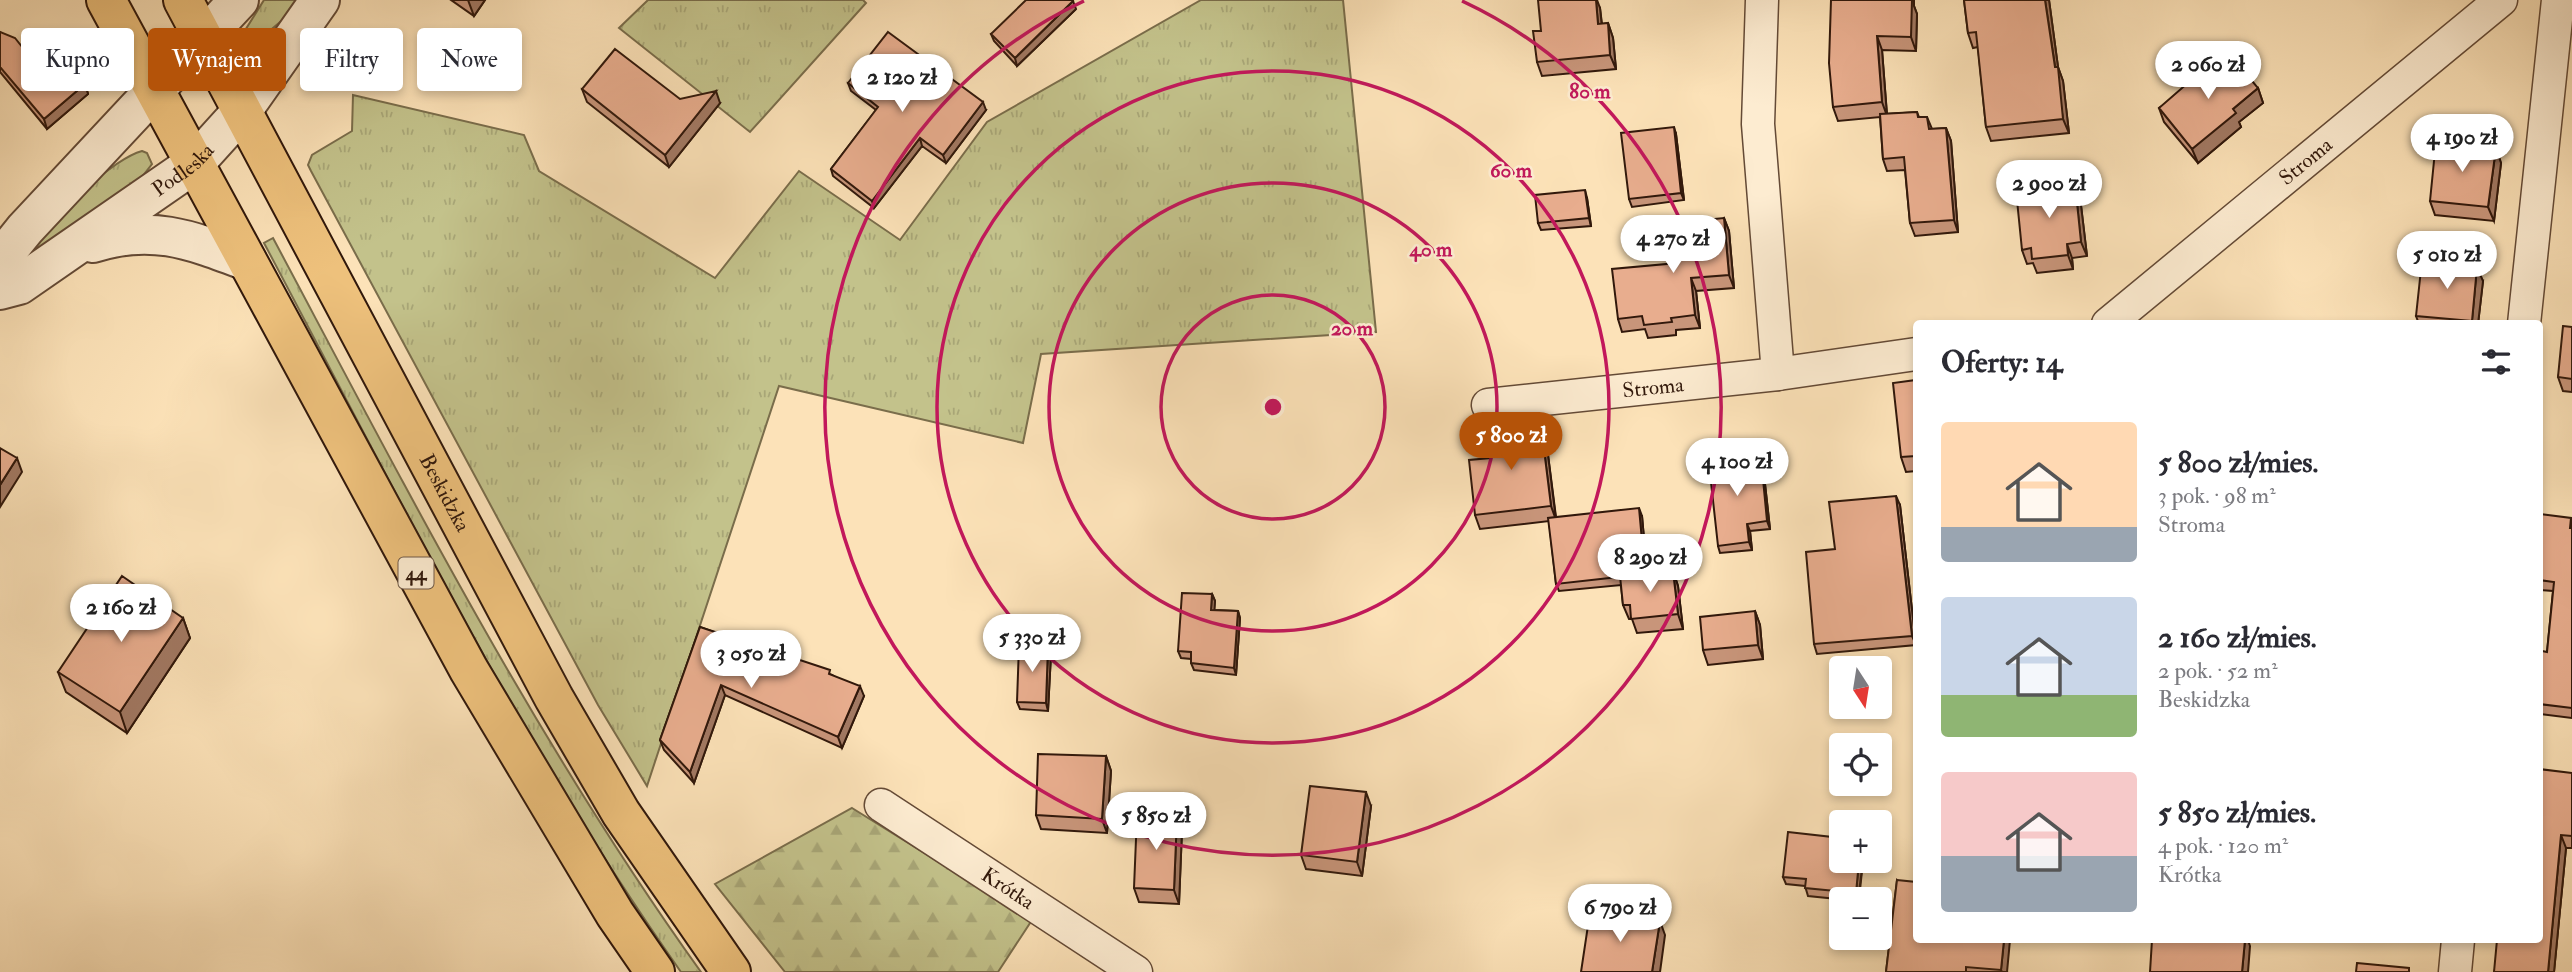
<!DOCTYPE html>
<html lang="pl">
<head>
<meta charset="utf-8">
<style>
  :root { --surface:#fff; --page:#f7f7f7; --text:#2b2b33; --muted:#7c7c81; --accent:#b45309 }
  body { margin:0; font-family:"IM FELL Double Pica",serif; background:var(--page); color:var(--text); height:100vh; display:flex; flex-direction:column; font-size:26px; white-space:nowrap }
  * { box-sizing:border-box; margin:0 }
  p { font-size:23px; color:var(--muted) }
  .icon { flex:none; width:38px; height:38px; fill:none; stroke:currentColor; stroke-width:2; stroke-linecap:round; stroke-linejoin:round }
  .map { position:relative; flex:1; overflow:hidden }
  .sheet { position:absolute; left:1913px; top:320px; width:630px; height:623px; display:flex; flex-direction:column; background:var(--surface); border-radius:7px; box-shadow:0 4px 10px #0003 }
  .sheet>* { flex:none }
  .guide { position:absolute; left:21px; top:28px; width:665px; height:63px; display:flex; gap:14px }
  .needle { width:46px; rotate:168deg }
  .controls { position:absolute; left:1829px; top:656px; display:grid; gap:14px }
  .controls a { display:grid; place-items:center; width:63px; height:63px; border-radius:7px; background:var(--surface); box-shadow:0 4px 10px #0003; font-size:35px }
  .price { position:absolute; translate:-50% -60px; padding:0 16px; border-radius:24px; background:#fff; color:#222; font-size:23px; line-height:46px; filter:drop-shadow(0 2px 4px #0008) }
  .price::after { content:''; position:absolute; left:50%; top:42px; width:21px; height:16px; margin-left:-10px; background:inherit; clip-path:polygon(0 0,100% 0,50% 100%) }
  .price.active { background:var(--accent); color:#fff }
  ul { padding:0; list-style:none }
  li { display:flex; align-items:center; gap:21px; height:175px; padding:0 28px }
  li span { display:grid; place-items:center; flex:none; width:196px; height:140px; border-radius:7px; color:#555 }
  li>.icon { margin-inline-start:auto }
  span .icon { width:84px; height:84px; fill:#fffc; stroke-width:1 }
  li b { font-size:30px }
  h2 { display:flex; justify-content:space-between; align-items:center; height:84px; padding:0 28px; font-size:30px }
  .tag { padding:0 24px; border-radius:7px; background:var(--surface); box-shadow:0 4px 10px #0003; font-size:24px; line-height:63px }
  .tag.active { background:var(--accent); color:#fff }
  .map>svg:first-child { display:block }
  .grass { fill:url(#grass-tufts); stroke:#7a6d4b; stroke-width:2 }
  .forest { fill:url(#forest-firs); stroke:#7a6d4b; stroke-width:2 }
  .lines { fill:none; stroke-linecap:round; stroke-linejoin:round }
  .minor-casing { stroke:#644a36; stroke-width:35 }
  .tertiary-casing { stroke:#644a36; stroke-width:42 }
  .primary-casing { stroke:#31180b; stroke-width:42 }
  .minor { stroke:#fdecd1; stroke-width:32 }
  .tertiary { stroke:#fdecd1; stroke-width:38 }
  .primary { stroke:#eec17c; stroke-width:38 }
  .wall { fill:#c8957a; stroke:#31180b; stroke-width:2 }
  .shaded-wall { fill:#a27963; stroke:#31180b; stroke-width:2 }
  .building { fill:#e8ad8e; stroke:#31180b; stroke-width:2 }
  .ring { fill:none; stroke:#c2185b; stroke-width:3.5 }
  .labels { text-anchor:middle; stroke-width:5; stroke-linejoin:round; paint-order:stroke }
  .shield { fill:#fdecd1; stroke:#6e5846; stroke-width:2 }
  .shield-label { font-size:19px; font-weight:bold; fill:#31180b }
  .street-label { font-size:21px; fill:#31180b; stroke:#fdecd1 }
  .centre { fill:#c2185b; stroke:#fdecd1; stroke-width:3.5 }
  .ring-label { font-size:21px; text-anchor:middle; font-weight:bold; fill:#c2185b; stroke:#fdecd1; stroke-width:5; stroke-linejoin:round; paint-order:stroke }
</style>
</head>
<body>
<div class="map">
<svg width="2572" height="972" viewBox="0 0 2572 972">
  <defs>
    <pattern id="grass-tufts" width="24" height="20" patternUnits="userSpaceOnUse" patternTransform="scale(1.75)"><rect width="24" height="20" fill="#c3c28b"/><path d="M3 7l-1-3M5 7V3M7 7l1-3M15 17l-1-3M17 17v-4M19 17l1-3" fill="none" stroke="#a8a677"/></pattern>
    <pattern id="forest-firs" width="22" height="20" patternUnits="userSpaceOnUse" patternTransform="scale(1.75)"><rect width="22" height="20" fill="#c3c28b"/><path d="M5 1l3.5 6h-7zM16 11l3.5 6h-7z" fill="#a8a677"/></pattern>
  </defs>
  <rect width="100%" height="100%" fill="#fce2b8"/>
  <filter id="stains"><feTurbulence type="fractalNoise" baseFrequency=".00286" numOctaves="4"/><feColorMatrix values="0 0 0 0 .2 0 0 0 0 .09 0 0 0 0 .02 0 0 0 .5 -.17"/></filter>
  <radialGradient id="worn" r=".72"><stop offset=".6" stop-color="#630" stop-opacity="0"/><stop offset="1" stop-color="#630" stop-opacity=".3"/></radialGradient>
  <path class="grass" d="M264 0H299L286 17 253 45H241L244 32Z
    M648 0H863L866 3 750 132 619 28Z
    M1201 0H1343L1376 332 1041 354 1023 443 779 386 647 786 598 705 311 171 308 165 312 155 352 131 353 95 524 135 539 171 715 278 799 171 900 240 987 122Z
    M142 151 147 153 152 164 134 187 21 271H0C31 241 105 161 142 151Z
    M273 238C406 488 535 741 701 972H681C519 743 395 490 264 243Z"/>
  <path class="forest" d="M852 808 1032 920 998 972H785L715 884Z"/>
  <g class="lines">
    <g class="minor-casing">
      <g id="minor">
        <path d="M1762 0 1758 124 1778 374"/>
        <path id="s1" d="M2108 324 2501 0"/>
        <path d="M2524 324 2558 0"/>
        <path id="s2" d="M1488 405 1778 374 1916 354"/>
        <path id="s3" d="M881 805 1136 972"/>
        <path d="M2455 972 2458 940"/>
      </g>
    </g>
    <g class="tertiary-casing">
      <g id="tertiary">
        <path d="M93 243C152 224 191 240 247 261"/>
        <path d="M0 260 25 229 239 0"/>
        <path id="s4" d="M0 290 19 285 194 164 242 111 320 0"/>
      </g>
    </g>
    <g class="primary-casing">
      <g id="primary">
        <path d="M106 0 469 670 615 914 655 972"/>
        <path id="s5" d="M183 0 554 698 621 813 731 972"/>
      </g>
    </g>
    <use href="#minor" class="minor"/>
    <use href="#tertiary" class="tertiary"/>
    <use href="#primary" class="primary"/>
  </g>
  <path class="wall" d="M451 0H485L474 16Z
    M1831 0 1914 6 1917 14 1916 51 1882 50 1887 114 1917 112 1919 117H1927L1932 129 1946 128 1951 141 1958 232 1915 236 1910 223 1905 170 1887 171 1883 159 1880 117 1838 121 1833 107Z
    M1964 0H2049L2058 67 2063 81 2069 133 1991 141 1986 127 1978 47 1973 48 1968 33Z
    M1600 8 1602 24 1608 23 1613 38 1616 69 1542 76 1537 62 1541 31Z
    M1076 9 1017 66 994 41 991 34Z
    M0 32 35 63 85 84 88 94 47 129 0 72Z
    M2219 70 2258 88 2263 103 2239 122 2241 127 2198 163 2164 122 2159 108Z
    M848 83 986 110 946 163 922 146 874 208 833 176 831 169 876 110 851 91Z
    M582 89 680 99 720 103 669 167 587 102Z
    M1676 134 1684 200 1632 207 1629 199Z
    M2496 148 2501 163 2494 221 2435 215 2430 201Z
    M2075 183 2080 197 2087 256 2072 258 2073 269 2037 273 2033 263 2027 264 2022 250Z
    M1587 198 1591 226 1541 230 1538 223Z
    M1724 218 1729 231 1734 288 1696 291 1700 328 1676 330V335L1648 338 1645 329 1622 332 1618 319Z
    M2483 281 2478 324H2419L2416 316Z
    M2572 327V392L2563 391 2558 377Z
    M1916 380V471L1906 472 1901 457Z
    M1546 439 1556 517 1642 516 1647 574 1673 571 1678 586 1683 629 1637 633 1632 619H1629L1623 605 1621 585 1559 591 1556 584 1549 521 1480 529 1475 515 1490 458Z
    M1761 458 1763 466 1770 529 1750 531 1752 550 1720 553 1718 546Z
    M1900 505 1916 645 1817 654 1814 644 1835 549Z
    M2572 519V718L2540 714 2539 711V680L2547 652 2553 591 2539 590V520Z
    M1212 594 1215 601 1214 610 1238 611 1240 618 1236 675 1194 670 1191 663V659L1181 658 1178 651Z
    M1755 611 1760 625 1763 659 1708 665 1703 650Z
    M183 618 190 638 127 733 66 692 58 672Z
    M700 627 832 675 864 696 842 748 725 695 694 783 664 750 660 740Z
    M1048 647 1051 654 1048 711 1020 709 1017 702Z
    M1106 756 1111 771 1107 833 1041 829 1036 815Z
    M2572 773V848H2566L2554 972H2494Z
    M1371 806 1362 876 1306 869 1301 855Z
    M1182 830 1179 904 1139 902 1134 888Z
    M1863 861 1859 900H1847L1808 896 1805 886 1786 884 1783 877Z
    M1897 880 2007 972H1886Z"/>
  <path class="shaded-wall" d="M468 0H485L474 16Z
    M1596 0H1597L1600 8 1603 38 1598 24Z
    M1909 0H1914V6L1917 14 1916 51 1911 37Z
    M2045 0H2049L2058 67 2063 81 2069 133 2063 119Z
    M1073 1 1076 9 1017 66 1015 58Z
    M1608 23 1613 38 1616 69 1610 55Z
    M1877 36 1882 50 1887 116 1882 102Z
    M85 84 88 94 47 129 44 119Z
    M2258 88 2263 103 2239 122 2241 127 2198 163 2192 149 2233 109Z
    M716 91 720 103 669 167 665 155Z
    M983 102 986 110 946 163 943 155Z
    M1674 127 1676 134 1684 200 1681 193Z
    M1946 128 1951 141 1958 232 1954 220Z
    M920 138 922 146 874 208 872 201Z
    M2496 148 2501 163 2494 221 2488 207Z
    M2075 183 2080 197 2087 256 2081 242Z
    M1585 190 1587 198 1591 226 1589 218Z
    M1724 218 1729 231 1734 288 1729 275Z
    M2067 244 2072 258 2073 269 2068 255Z
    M2477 267 2483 281 2478 324H2473L2472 321Z
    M1691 278 1696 291 1700 328 1695 315Z
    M1541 425 1546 439 1556 520 1551 506Z
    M17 458 22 472 0 507V485Z
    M1761 458 1763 466 1770 529 1767 521Z
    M1896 496 1900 505 1916 645 1912 636Z
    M1639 508 1642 516 1648 582 1645 575Z
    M1747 524 1750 531 1752 550 1749 542Z
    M1673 571 1678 586 1683 629 1678 614Z
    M1212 594 1215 601 1214 617 1211 610Z
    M1238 611 1240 618 1236 675 1234 668Z
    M1755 611 1760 625 1763 659 1758 645Z
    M183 618 190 638 127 733 120 712Z
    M1048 647 1051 654 1048 711 1046 703Z
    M721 685 725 695 694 783 690 772Z
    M860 686 864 696 842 748 838 737Z
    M1106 756 1111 771 1107 833 1102 819Z
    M1366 792 1371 806 1362 876 1357 862Z
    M1177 816 1182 830 1179 904 1174 890Z
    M2561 835 2566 848 2554 972H2548Z
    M1859 861H1863L1858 900 1856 893Z
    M1660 921 1665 935 1660 972H1652Z
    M2004 940H2010L2007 972H2002L2001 970Z
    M2245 940H2248L2250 946 2248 972H2242Z"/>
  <path class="building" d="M1026 0H1072L1073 1 1015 58 991 34Z
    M1538 0H1596L1598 24 1608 23 1610 55 1537 62 1533 31H1541Z
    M1831 0H1912L1911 37 1877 36 1882 102 1833 107 1829 63Z
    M1964 0H2045L2055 67H2058L2063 119 1986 127 1976 32 1968 33Z
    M0 32 15 38 35 63 52 48 85 84 44 119 0 67Z
    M888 32 983 102 943 155 920 138 872 201 831 169 878 107 848 83Z
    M615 49 680 99 716 91 665 155 582 89Z
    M2233 58 2258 88 2233 109 2236 113 2192 149 2159 108 2212 62 2219 70Z
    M1917 112 1918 117H1927L1929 129 1946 128 1954 220 1910 223 1904 157 1883 159 1880 114Z
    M1674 127 1681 193 1629 199 1621 133Z
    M2436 141 2496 148 2488 207 2430 201Z
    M2075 183 2081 242 2067 244 2068 255 2032 259 2031 248 2022 250 2016 190Z
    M1585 190 1589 218 1538 223 1535 195Z
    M1724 218 1729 275 1691 278 1695 315 1671 318 1672 322 1644 325 1642 316 1618 319 1612 269 1677 263 1673 223Z
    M2422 260 2477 267 2472 321 2416 316Z
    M2563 326 2572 327V379L2558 377Z
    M1916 380V456L1901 457 1893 383Z
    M1541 425 1551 506 1475 515 1469 460 1490 458 1486 430Z
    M0 448 17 458 0 485Z
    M1761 458 1767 521 1747 524 1749 542 1718 546 1709 464 1728 459Z
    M1896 496 1912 636 1814 644 1806 552 1835 549 1829 502Z
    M1639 508 1645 574 1556 584 1548 518Z
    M2540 514 2571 518 2570 528H2572V708L2539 704V680L2542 651 2547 652 2554 582 2539 580Z
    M1673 571 1678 614 1631 619 1630 605H1623L1620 576Z
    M122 576 183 618 120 712 58 672Z
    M1182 593 1212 594 1211 610 1238 611 1234 668 1191 663V652L1178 651Z
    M1755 611 1758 645 1703 650 1700 617Z
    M700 627 830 670 829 674 860 686 838 737 721 685 690 772 660 740Z
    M1019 645 1048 647 1046 703 1017 702Z
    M1038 754 1106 756 1102 819 1036 815Z
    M2539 769 2572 773V836L2561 835 2548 972H2494L2497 940H2539Z
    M1310 786 1366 792 1357 862 1301 855Z
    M1137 815 1177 816 1174 890 1134 888Z
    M1788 832 1841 838V861H1859L1856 893 1805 888 1806 879 1783 877Z
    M1897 880 1916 882V940H2004L2001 970 1966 967V972H1886Z
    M1590 912 1660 921 1652 972H1581Z
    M2152 940H2245L2242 972H2150Z
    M2357 963 2409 968V972H2356Z"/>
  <g class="ring">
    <circle cx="1273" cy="407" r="112"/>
    <circle cx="1273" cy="407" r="224"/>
    <circle cx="1273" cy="407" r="336"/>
    <path d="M1462 1A448 448 0 1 1 1084 1"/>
  </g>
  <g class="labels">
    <rect class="shield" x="398.5" y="557.5" width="35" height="31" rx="5"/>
    <g class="shield-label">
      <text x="416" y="580">44</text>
    </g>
    <g class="street-label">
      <text dy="7" stroke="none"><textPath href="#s1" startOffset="256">Stroma</textPath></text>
      <text dy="7" stroke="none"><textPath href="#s4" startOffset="220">Podleska</textPath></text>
      <text dy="7" stroke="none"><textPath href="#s2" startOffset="166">Stroma</textPath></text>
      <text dy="7" stroke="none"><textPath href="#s5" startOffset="558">Beskidzka</textPath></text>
      <text dy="7" stroke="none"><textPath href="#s3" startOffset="152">Krótka</textPath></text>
    </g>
  </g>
  <circle cx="1273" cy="407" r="10" class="centre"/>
  <g class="ring-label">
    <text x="1590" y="98">80 m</text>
    <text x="1511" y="177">60 m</text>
    <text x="1431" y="256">40 m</text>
    <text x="1352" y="335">20 m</text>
  </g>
  <rect width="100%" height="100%" filter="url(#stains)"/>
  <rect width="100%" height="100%" fill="url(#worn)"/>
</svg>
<div class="controls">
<a><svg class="needle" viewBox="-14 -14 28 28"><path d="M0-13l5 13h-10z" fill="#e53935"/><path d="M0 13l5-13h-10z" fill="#7c7c81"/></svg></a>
<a><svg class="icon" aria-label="locate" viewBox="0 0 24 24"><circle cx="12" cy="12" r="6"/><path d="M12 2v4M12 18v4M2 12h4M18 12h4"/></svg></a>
<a>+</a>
<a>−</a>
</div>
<b class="price" style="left:2208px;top:101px">2 060 zł</b>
<b class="price" style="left:902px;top:114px">2 120 zł</b>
<b class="price" style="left:2462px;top:174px">4 190 zł</b>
<b class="price" style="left:2049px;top:220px">2 900 zł</b>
<b class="price" style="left:1673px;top:275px">4 270 zł</b>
<b class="price" style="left:2447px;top:291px">5 010 zł</b>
<b class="price active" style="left:1511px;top:472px">5 800 zł</b>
<b class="price" style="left:1737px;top:498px">4 100 zł</b>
<b class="price" style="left:1650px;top:594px">8 290 zł</b>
<b class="price" style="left:121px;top:644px">2 160 zł</b>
<b class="price" style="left:1032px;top:674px">5 330 zł</b>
<b class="price" style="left:751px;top:690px">3 050 zł</b>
<b class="price" style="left:1156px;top:852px">5 850 zł</b>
<b class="price" style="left:1620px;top:944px">6 790 zł</b>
<div class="guide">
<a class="tag">Kupno</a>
<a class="tag active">Wynajem</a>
<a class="tag">Filtry</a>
<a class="tag">Nowe</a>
</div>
<section class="sheet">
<h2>Oferty: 14<svg class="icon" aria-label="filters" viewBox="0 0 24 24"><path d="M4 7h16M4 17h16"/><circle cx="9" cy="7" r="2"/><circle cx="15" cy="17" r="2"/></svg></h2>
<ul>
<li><span style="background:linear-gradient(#ffd9b3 75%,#9aa5b1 0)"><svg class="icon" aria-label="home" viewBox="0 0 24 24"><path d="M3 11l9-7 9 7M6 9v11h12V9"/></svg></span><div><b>5 800 zł/mies.</b><p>3 pok. · 98 m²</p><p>Stroma</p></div></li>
<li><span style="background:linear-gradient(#c9d6e8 70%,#8fb573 0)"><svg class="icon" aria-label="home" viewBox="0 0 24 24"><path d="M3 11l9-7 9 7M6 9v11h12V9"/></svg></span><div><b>2 160 zł/mies.</b><p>2 pok. · 52 m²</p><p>Beskidzka</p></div></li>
<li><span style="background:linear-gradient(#f6c9c9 60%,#9aa5b1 0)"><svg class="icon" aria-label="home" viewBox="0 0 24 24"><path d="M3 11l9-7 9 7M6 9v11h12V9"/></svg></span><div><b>5 850 zł/mies.</b><p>4 pok. · 120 m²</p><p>Krótka</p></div></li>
</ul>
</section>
</div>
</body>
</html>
